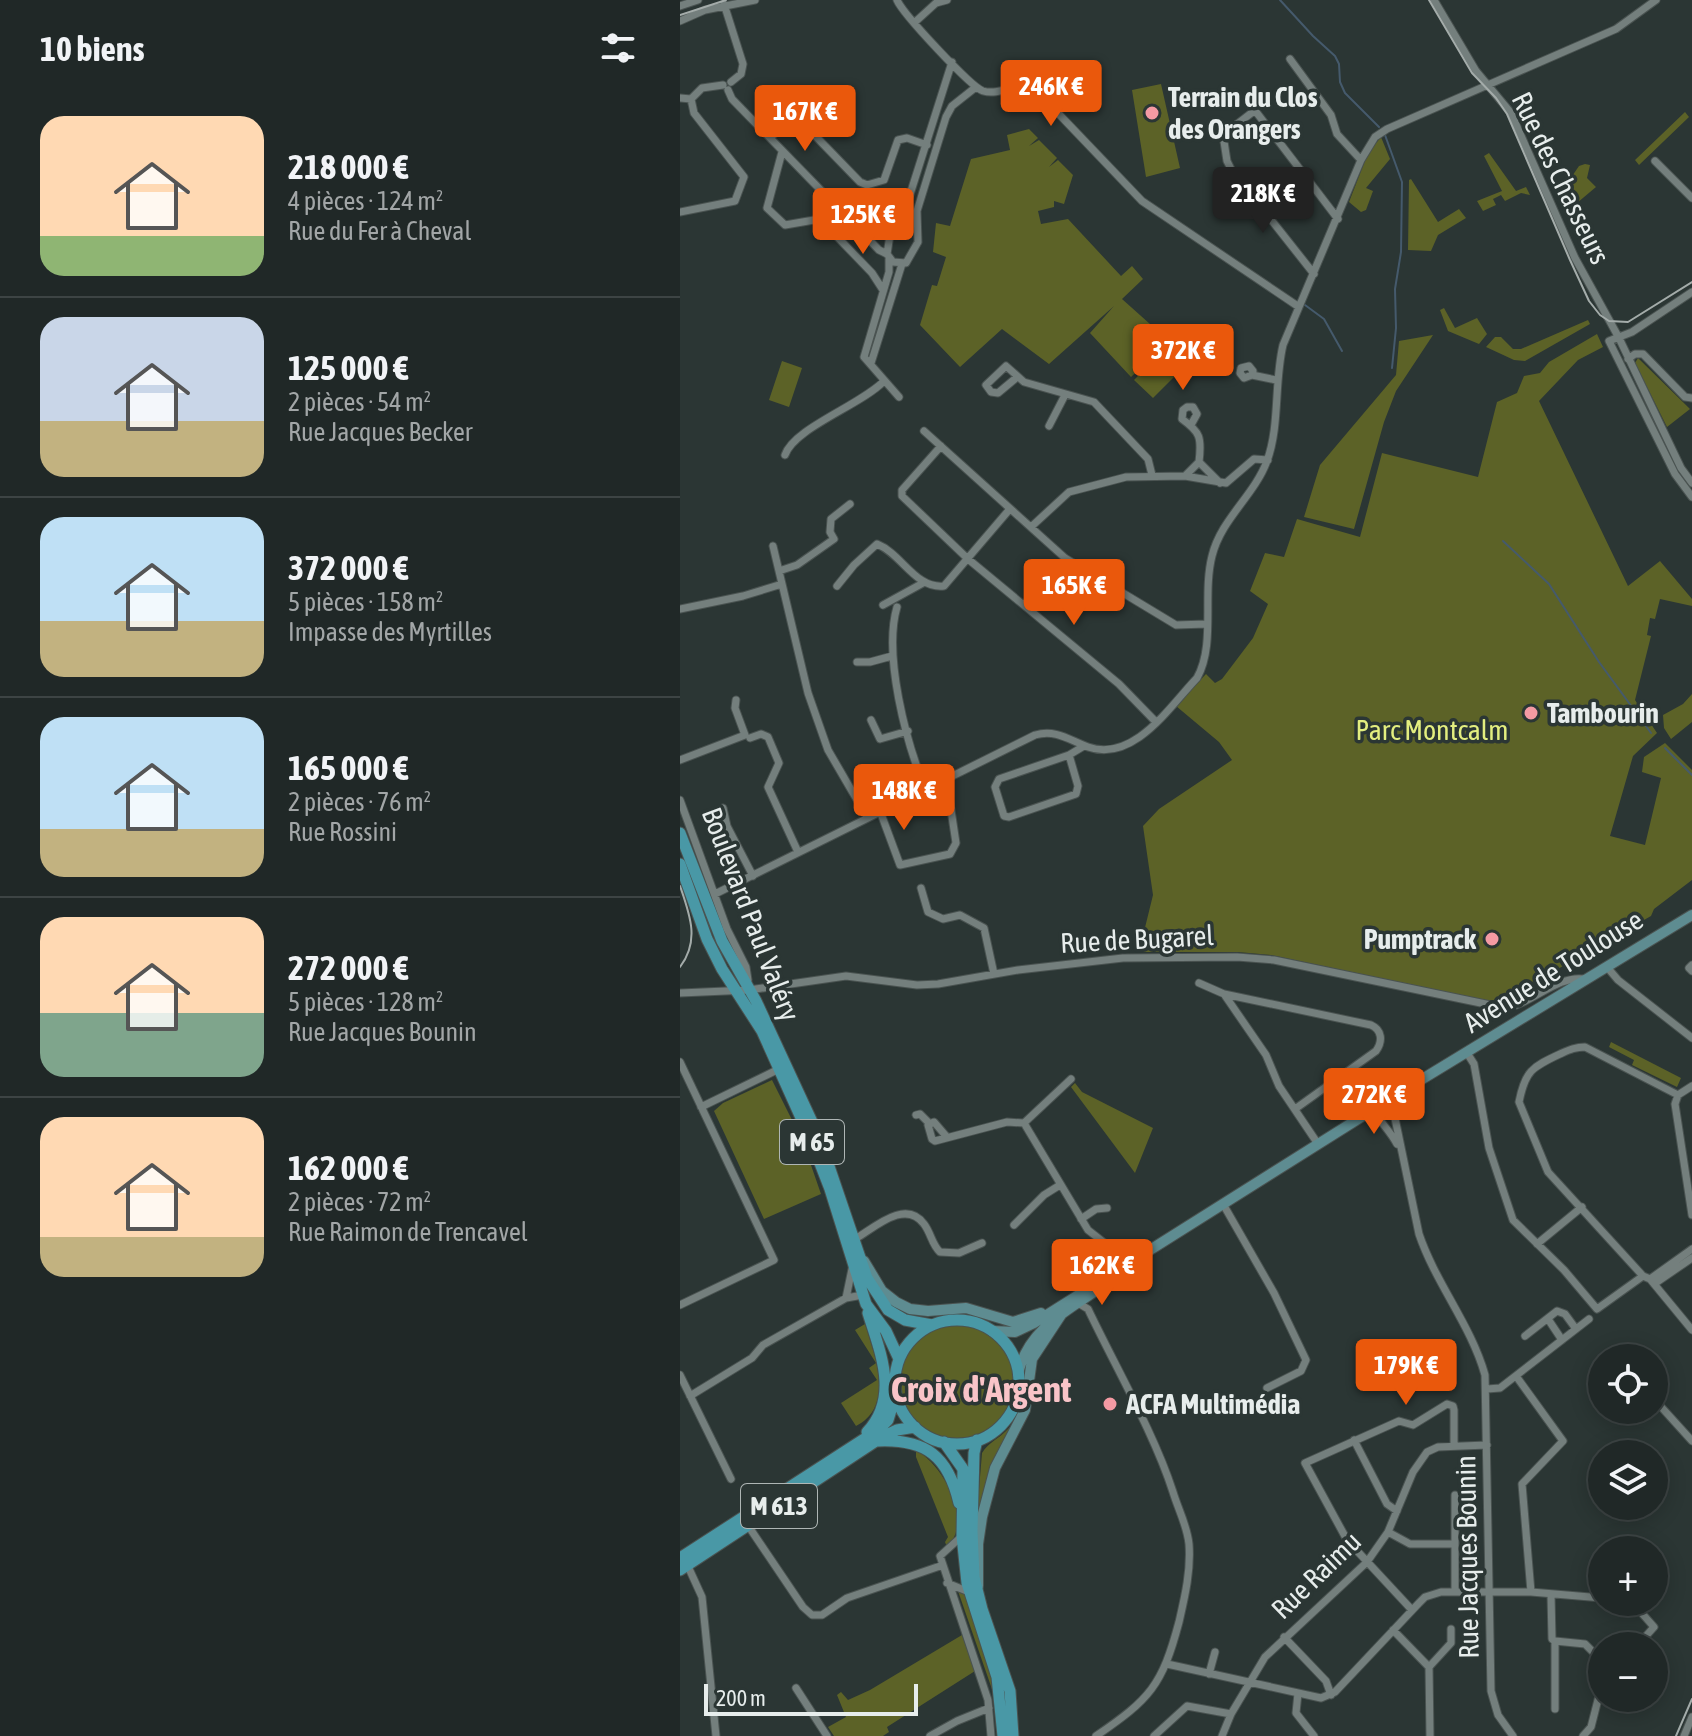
<!DOCTYPE html>
<html lang="fr">
<head>
<meta charset="utf-8">
<style>
  :root { --surface:#202827; --page:#2d3433; --text:#f1f3f6; --muted:#a2a6a7; --line:#3d4444; --accent:#ea580c }
  body { margin:0; font-family:"Asap Condensed",sans-serif; background:var(--page); color:var(--text); height:100vh; display:flex; flex-direction:column; font-size:30px; white-space:nowrap }
  * { box-sizing:border-box; margin:0 }
  p { font-size:26px; color:var(--muted) }
  .icon { flex:none; width:44px; height:44px; fill:none; stroke:currentColor; stroke-width:2; stroke-linecap:round; stroke-linejoin:round }
  .map { position:relative; flex:1; overflow:hidden }
  .drawer { display:flex; flex-direction:column; background:var(--surface); width:680px }
  .drawer>* { flex:none }
  .controls { position:absolute; left:908px; top:1344px; display:grid; gap:16px }
  .controls a { display:grid; place-items:center; width:80px; height:80px; border-radius:50%; background:var(--surface); box-shadow:0 4px 20px #0003,0 0 0 2px var(--line); font-size:40px }
  .scale { position:absolute; left:24px; bottom:20px; width:214px; box-sizing:border-box; padding-left:8px; border:4px solid #e7edec; border-top:0; font-size:22px; line-height:28px; white-space:nowrap; color:#e7edec; -webkit-text-stroke:6px #2b3634; paint-order:stroke }
  .price { position:absolute; translate:-50% -68px; padding:0 18px; border-radius:8px; background:var(--accent); color:#fff; font-size:26px; line-height:52px; filter:drop-shadow(0 2px 4px #0008) }
  .price::after { content:''; position:absolute; left:50%; top:48px; width:24px; height:18px; margin-left:-12px; background:inherit; clip-path:polygon(0 0,100% 0,50% 100%) }
  .price.current { background:#222; color:#fff }
  ul { padding:0; list-style:none }
  li { display:flex; align-items:center; gap:24px; height:200px; padding:0 40px }
  li+li { border-top:2px solid var(--line) }
  li span { display:grid; place-items:center; flex:none; width:224px; height:160px; border-radius:24px; color:#555 }
  li>.icon { margin-inline-start:auto }
  span .icon { width:96px; height:96px; fill:#fffc; stroke-width:1 }
  li b { font-size:34px }
  h2 { display:flex; justify-content:space-between; align-items:center; height:96px; padding:0 40px; font-size:34px }
  main { display:flex; flex:1; min-height:0 }
  .map>svg:first-child { display:block }
  .green { fill:#5c6227 }
  .lines { fill:none; stroke-linecap:round; stroke-linejoin:round }
  .stream { stroke:#455a6c; stroke-width:2 }
  .street-casing { stroke:#4a5351; stroke-width:9 }
  .secondary-casing { stroke:#4a5351; stroke-width:12 }
  .primary-casing { stroke:#4a5351; stroke-width:13 }
  .street { stroke:#747f7d; stroke-width:7 }
  .secondary { stroke:#5e8c91; stroke-width:10 }
  .primary { stroke:#4998a6; stroke-width:11 }
  .tram { stroke:#a4acaa; stroke-width:2 }
  .poi-dot { fill:#f49aa3; stroke:#2b3634; stroke-width:3 }
  .labels { text-anchor:middle; stroke-width:7; stroke-linejoin:round; paint-order:stroke }
  .shield { fill:#2b3634; stroke:#afb6b5; stroke-width:2 }
  .shield-label { font-size:26px; font-weight:bold; fill:#e7edec }
  .poi-label { font-size:28px; font-weight:bold; fill:#e7edec; stroke:#2b3634; text-anchor:start }
  .street-label { font-size:28px; fill:#e7edec; stroke:#2b3634 }
  .park-label { font-size:28px; fill:#e3ee7f; stroke:#2b3634 }
  .district-label { font-size:36px; font-weight:bold; fill:#f9c4c8; stroke:#2b3634 }
</style>
</head>
<body>
<main>
<section class="drawer">
<h2>10 biens<svg class="icon" aria-label="filters" viewBox="0 0 24 24"><path d="M4 7h16M4 17h16"/><circle cx="9" cy="7" r="2"/><circle cx="15" cy="17" r="2"/></svg></h2>
<ul>
<li><span style="background:linear-gradient(#ffd9b3 75%,#8fb573 0)"><svg class="icon" aria-label="home" viewBox="0 0 24 24"><path d="M3 11l9-7 9 7M6 9v11h12V9"/></svg></span><div><b>218 000 €</b><p>4 pièces · 124 m²</p><p>Rue du Fer à Cheval</p></div></li>
<li><span style="background:linear-gradient(#c9d6e8 65%,#c2b280 0)"><svg class="icon" aria-label="home" viewBox="0 0 24 24"><path d="M3 11l9-7 9 7M6 9v11h12V9"/></svg></span><div><b>125 000 €</b><p>2 pièces · 54 m²</p><p>Rue Jacques Becker</p></div></li>
<li><span style="background:linear-gradient(#bfe0f5 65%,#c2b280 0)"><svg class="icon" aria-label="home" viewBox="0 0 24 24"><path d="M3 11l9-7 9 7M6 9v11h12V9"/></svg></span><div><b>372 000 €</b><p>5 pièces · 158 m²</p><p>Impasse des Myrtilles</p></div></li>
<li><span style="background:linear-gradient(#bfe0f5 70%,#c2b280 0)"><svg class="icon" aria-label="home" viewBox="0 0 24 24"><path d="M3 11l9-7 9 7M6 9v11h12V9"/></svg></span><div><b>165 000 €</b><p>2 pièces · 76 m²</p><p>Rue Rossini</p></div></li>
<li><span style="background:linear-gradient(#ffd9b3 60%,#7fa58c 0)"><svg class="icon" aria-label="home" viewBox="0 0 24 24"><path d="M3 11l9-7 9 7M6 9v11h12V9"/></svg></span><div><b>272 000 €</b><p>5 pièces · 128 m²</p><p>Rue Jacques Bounin</p></div></li>
<li><span style="background:linear-gradient(#ffd9b3 75%,#c2b280 0)"><svg class="icon" aria-label="home" viewBox="0 0 24 24"><path d="M3 11l9-7 9 7M6 9v11h12V9"/></svg></span><div><b>162 000 €</b><p>2 pièces · 72 m²</p><p>Rue Raimon de Trencavel</p></div></li>
</ul>
</section>
<div class="map">
<svg width="1012" height="1736" viewBox="0 0 1012 1736">
  <rect width="100%" height="100%" fill="#2b3634"/>
  <path class="green" d="M481 84 500 168 466 177 452 90Z
    M1005 112 1009 117 959 165 955 160Z
    M349 129 358 138 349 146 359 140 377 158 369 167 378 160 393 175 384 204 374 201V207L358 211 361 224 388 219 441 276 452 266 463 279 442 299 489 341 451 377 410 333 434 306 369 364 322 329 280 367 240 325 252 285 257 286 266 257 253 252 256 223 270 226 291 159 330 150 327 135Z
    M701 137 710 159 686 188 693 191 686 210 681 212 669 202 688 153Z
    M809 153 836 191 846 187 850 195 841 193 825 201 821 195 813 199 816 205 803 211 797 201 822 191 804 156Z
    M905 164 910 165 907 178 916 187 897 203 886 185 899 166Z
    M731 179 758 222 779 209 786 218 758 235 751 251 728 250 729 180Z
    M764 308 775 328 797 318 807 334 799 344 768 331 760 310Z
    M908 320 910 324 845 361 834 360 806 347 815 337H821L833 349H841Z
    M917 334 923 347 898 360 859 401 948 586 980 561 1012 599V606L980 599 975 619 970 618 967 635 971 636 955 700 977 733 953 756 930 836 965 845 981 778 962 772 964 757 985 743 1012 770V880L974 909 971 916 818 1003 591 955 558 952H459L473 895 463 826 479 809 552 760 539 742 496 706 526 674 535 683 542 679 573 638 588 604 570 591 585 553 604 557 617 519 680 537 702 453 798 477 817 402 837 393 844 376 860 373 869 362Z
    M753 335 716 391 704 422 674 529 624 517 640 465 716 375 719 341Z
    M488 346 507 364 473 398 454 380Z
    M958 358 1010 409 987 427 955 363Z
    M102 361 122 368 109 407 89 400Z
    M1012 694V722L991 739 984 728 983 715 1003 704Z
    M931 1042 1001 1078 997 1087 952 1065 954 1060 929 1047Z
    M92 1080 123 1142 141 1194 84 1219 34 1111 43 1103Z
    M395 1083 402 1092 473 1128 455 1173 391 1087Z
    M185 1324C195 1356 215 1406 176 1426L161 1403 197 1380 189 1368 196 1363 175 1330Z
    M220 1381a57 57 0 1 1 114 0a57 57 0 1 1-114 0Z
    M346 1397 296 1525 302 1453C308 1443 318 1439 326 1431 336 1422 340 1408 346 1397Z
    M236 1450C264 1466 294 1521 267 1547L265 1542 268 1537 236 1457Z
    M278 1591 285 1593 313 1676 314 1695Z
    M282 1635 295 1671 207 1727 209 1732 203 1736H154L148 1727 166 1717 157 1695 161 1692 168 1700 190 1690Z"/>
  <g class="lines">
    <path class="stream" d="M600 0 633 36 655 56 659 64 660 82 665 93 699 127
      M705 135 722 182 721 252 715 289 716 328 712 368
      M625 305 644 319 662 351
      M823 541 869 584 919 662 971 733
      M985 748 1012 775"/>
    <g class="street-casing">
      <path id="street" d="M217 0C223 14 291 87 303 91 320 96 336 82 352 86L462 201 619 307
        M754 0 796 71 831 113 895 258 939 338 1001 468 1012 483
        M44 4 63 64 61 74 51 82
        M0 6 18 0
        M0 21 25 10 75 0
        M234 23 256 3 267 0
        M610 59 651 115 657 134 681 160
        M272 62 226 207 210 235 207 254 213 262 226 263 238 242 237 211 266 117 272 106 296 87
        M48 90 52 99 199 250 207 254
        M0 98 11 99 22 88 43 85
        M567 100 658 219
        M574 111 543 135 547 161 551 169 634 274
        M90 138 115 115 180 182 187 185 204 180 218 140 227 138 247 145
        M102 152 87 208 105 225 140 219 192 273 203 290
        M975 161 1012 198
        M0 212 55 201 64 177 14 113 11 99
        M178 228 202 220 215 222
        M209 259V272L184 357 219 397
        M1012 292 952 332 929 341 995 474 1012 497
        M948 359 955 354H963L1005 397 1012 398
        M191 363 222 264
        M572 375 573 371 569 366 561 368 560 373 564 378 572 375 596 380
        M336 378 318 393 311 392 306 385 326 366 344 382 414 402 468 459 472 475
        M369 426 385 395
        M244 431 385 558 496 625 526 624
        M261 446 222 490V496L288 559 439 684 475 721
        M105 455C114 428 181 405 204 381
        M519 462 540 483
        M505 476 519 462C522 437 520 432 502 419L503 410 507 407H513L517 414 512 423
        M351 527 389 492 446 477 505 476 546 483 574 459 588 460
        M93 546 128 693 148 750 187 817
        M99 571 117 565 154 539 150 532 151 519 170 504
        M157 586 174 565 197 544C222 554 235 589 264 586L329 510
        M203 605 243 583
        M344 605 385 558
        M217 607C203 655 226 742 245 788
        M0 609 63 596 102 584
        M177 662H190L212 656
        M191 720 200 739 228 731
        M70 738 81 734 88 737 99 763 88 787 118 852
        M389 755 398 786 396 794 329 817 324 816 315 787 319 779 389 755 404 746
        M0 760 65 735 55 708 56 700
        M0 800 47 929 66 967 68 980
        M43 808 47 826 73 876
        M200 811 220 865 270 854 276 843 266 777
        M241 888 248 912 263 919 280 915 304 928 314 974
        M35 894 355 735C376 729 389 740 408 747 454 763 490 706 517 678 536 644 522 595 532 556 541 519 574 496 587 461 600 426 594 383 603 345L681 160 695 137 707 129 936 29 976 0
        M1012 965 1009 968 1012 971
        M927 967 938 980 1012 1038
        M519 983 544 994 691 1025C702 1030 703 1041 696 1051L615 1109
        M0 993 69 990 166 976 237 985 258 984 338 970 443 958 557 957 594 960 825 1008C852 1004 877 975 904 979
        M544 994 586 1055 599 1086 638 1144
        M787 1053 794 1064 809 1148 833 1220 884 1270 917 1309 963 1276
        M0 1062 94 1260 0 1305
        M1012 1086 998 1095 905 1047C895 1047 889 1050 880 1054 852 1067 845 1071 839 1102L868 1172 963 1276 970 1279 1012 1330
        M998 1095 995 1104 1012 1215
        M711 1099 739 1234C756 1284 791 1325 805 1375L811 1691 818 1715 833 1736
        M21 1107 99 1069
        M694 1110C700 1123 709 1129 717 1144
        M236 1115 240 1114 249 1123
        M344 1123 408 1230 450 1263
        M344 1123 391 1079
        M266 1136 254 1122 248 1125 252 1139 255 1141 327 1122 344 1123
        M543 1204 594 1293 626 1360 621 1371 587 1388
        M401 1219 416 1209 427 1208
        M334 1225 364 1195 380 1185
        M175 1239C193 1229 225 1198 244 1224 251 1233 252 1245 260 1252L279 1253 302 1243
        M857 1244 902 1207
        M970 1279 1012 1249
        M974 1284 1012 1258
        M166 1298 172 1269
        M398 1303 408 1309C435 1366 474 1433 493 1492 498 1509 507 1525 509 1544 511 1571 505 1596 499 1622 482 1686 470 1699 416 1736
        M868 1319 882 1340
        M845 1336 877 1311 885 1314 896 1329
        M0 1375 51 1479
        M836 1376 883 1441 842 1484 851 1592
        M807 1389 820 1388 909 1319
        M10 1396 72 1358 83 1345 166 1298 183 1295
        M974 1399 1012 1441
        M674 1440 707 1504 717 1511
        M69 1527 123 1607 132 1615H142L167 1598 263 1565
        M708 1532 730 1544H774
        M282 1536 260 1556 308 1700 311 1736
        M6 1562 22 1597 36 1736
        M267 1583 289 1592
        M775 1592V1495
        M871 1595 872 1639 875 1641 905 1644 922 1661
        M952 1602 974 1627 957 1646
        M732 1610 667 1540 625 1463 719 1421 733 1425 767 1404 773 1406 774 1410V1445
        M713 1630 749 1667 750 1736
        M604 1637 646 1681 651 1695
        M875 1641V1709
        M487 1664 641 1698 655 1692 739 1603 745 1597 761 1592H851L922 1598
        M749 1667 771 1643V1629
        M529 1674 535 1652
        M116 1688 147 1736
        M618 1693 616 1713 634 1736
        M250 1736 277 1721 309 1708
        M474 1736 507 1706 551 1714
        M542 1736 551 1714 585 1657 687 1562 708 1532 733 1472 747 1452 758 1447 807 1445
        M903 1736 911 1727 922 1684
        M1004 1736 1012 1717"/>
    </g>
    <g class="secondary-casing">
      <path id="secondary" d="M184 1261 202 1291 216 1302 230 1309 248 1311 286 1308 333 1322 361 1313
        M312 1331 335 1332 354 1323 721 1092 1012 915
        M338 1374C348 1328 390 1309 426 1284
        M298 1586V1544L302 1517 315 1468 345 1410 352 1359 381 1315"/>
    </g>
    <g class="primary-casing">
      <path id="primary" d="M0 833 42 941 76 1001 139 1137 187 1278 208 1310 225 1320 252 1325
        M0 864 27 939 42 969 82 1031 131 1140 150 1189 186 1304 206 1331 219 1359
        M215 1382a62 62 0 1 1 124 0a62 62 0 1 1-124 0Z
        M187 1432C220 1397 200 1352 188 1313
        M297 1440 294 1453 292 1531 294 1577 302 1609 330 1691 333 1736
        M198 1441C246 1439 268 1456 279 1503
        M264 1442 283 1469 282 1536 287 1583 317 1677 323 1736
        M0 1558 198 1430 208 1420 216 1394
        M0 1570 202 1437 217 1430 235 1427"/>
    </g>
    <use href="#street" class="street"/>
    <use href="#secondary" class="secondary"/>
    <use href="#primary" class="primary"/>
    <path class="tram" d="M749 0 792 73 816 98 827 114 890 260 909 301 920 315 929 321 948 322 1012 282
      M0 15 46 0
      M0 886C10 915 20 941 0 967
      M996 1736 1012 1699"/>
  </g>
  <g class="poi-dot">
    <circle cx="472" cy="113" r="8"/>
    <circle cx="851" cy="713" r="8"/>
    <circle cx="812" cy="939" r="8"/>
    <circle cx="430" cy="1404" r="8"/>
  </g>
  <g class="labels">
    <g class="shield">
      <rect x="100" y="1120" width="64" height="44" rx="6"/>
      <rect x="61" y="1484" width="76" height="44" rx="6"/>
    </g>
    <g class="shield-label">
      <text x="132" y="1151">M 65</text>
      <text x="99" y="1515">M 613</text>
    </g>
    <g class="poi-label">
      <text x="488" y="107">Terrain du Clos<tspan x="488" dy="32">des Orangers</tspan></text>
      <text x="867" y="723">Tambourin</text>
      <text x="796" y="949" text-anchor="end">Pumptrack</text>
      <text x="446" y="1414">ACFA Multimédia</text>
    </g>
    <g class="street-label">
      <text transform="translate(881 178) rotate(64)" y="10">Rue des Chasseurs</text>
      <text transform="translate(71 914) rotate(69)" y="10">Boulevard Paul Valéry</text>
      <text transform="translate(457 939) rotate(-3)" y="10">Rue de Bugarel</text>
      <text transform="translate(873 971) rotate(-32)" y="10">Avenue de Toulouse</text>
      <text transform="translate(787 1557) rotate(-91)" y="10">Rue Jacques Bounin</text>
      <text transform="translate(636 1575) rotate(-44)" y="10">Rue Raimu</text>
    </g>
    <g class="park-label">
      <text x="752" y="740">Parc Montcalm</text>
    </g>
    <g class="district-label">
      <text x="301" y="1402">Croix d'Argent</text>
    </g>
  </g>
</svg>
<div class="controls">
<a><svg class="icon" aria-label="locate" viewBox="0 0 24 24"><circle cx="12" cy="12" r="6"/><path d="M12 2v4M12 18v4M2 12h4M18 12h4"/></svg></a>
<a><svg class="icon" aria-label="layers" viewBox="0 0 24 24"><path d="M12 4l9 5-9 5-9-5zM3 14l9 5 9-5"/></svg></a>
<a>+</a>
<a>−</a>
</div>
<div class="scale">200 m</div>
<b class="price" style="left:371px;top:128px">246K €</b>
<b class="price" style="left:125px;top:153px">167K €</b>
<b class="price current" style="left:583px;top:235px">218K €</b>
<b class="price" style="left:183px;top:256px">125K €</b>
<b class="price" style="left:503px;top:392px">372K €</b>
<b class="price" style="left:394px;top:627px">165K €</b>
<b class="price" style="left:224px;top:832px">148K €</b>
<b class="price" style="left:694px;top:1136px">272K €</b>
<b class="price" style="left:422px;top:1307px">162K €</b>
<b class="price" style="left:726px;top:1407px">179K €</b>
</div>
</main>
</body>
</html>
